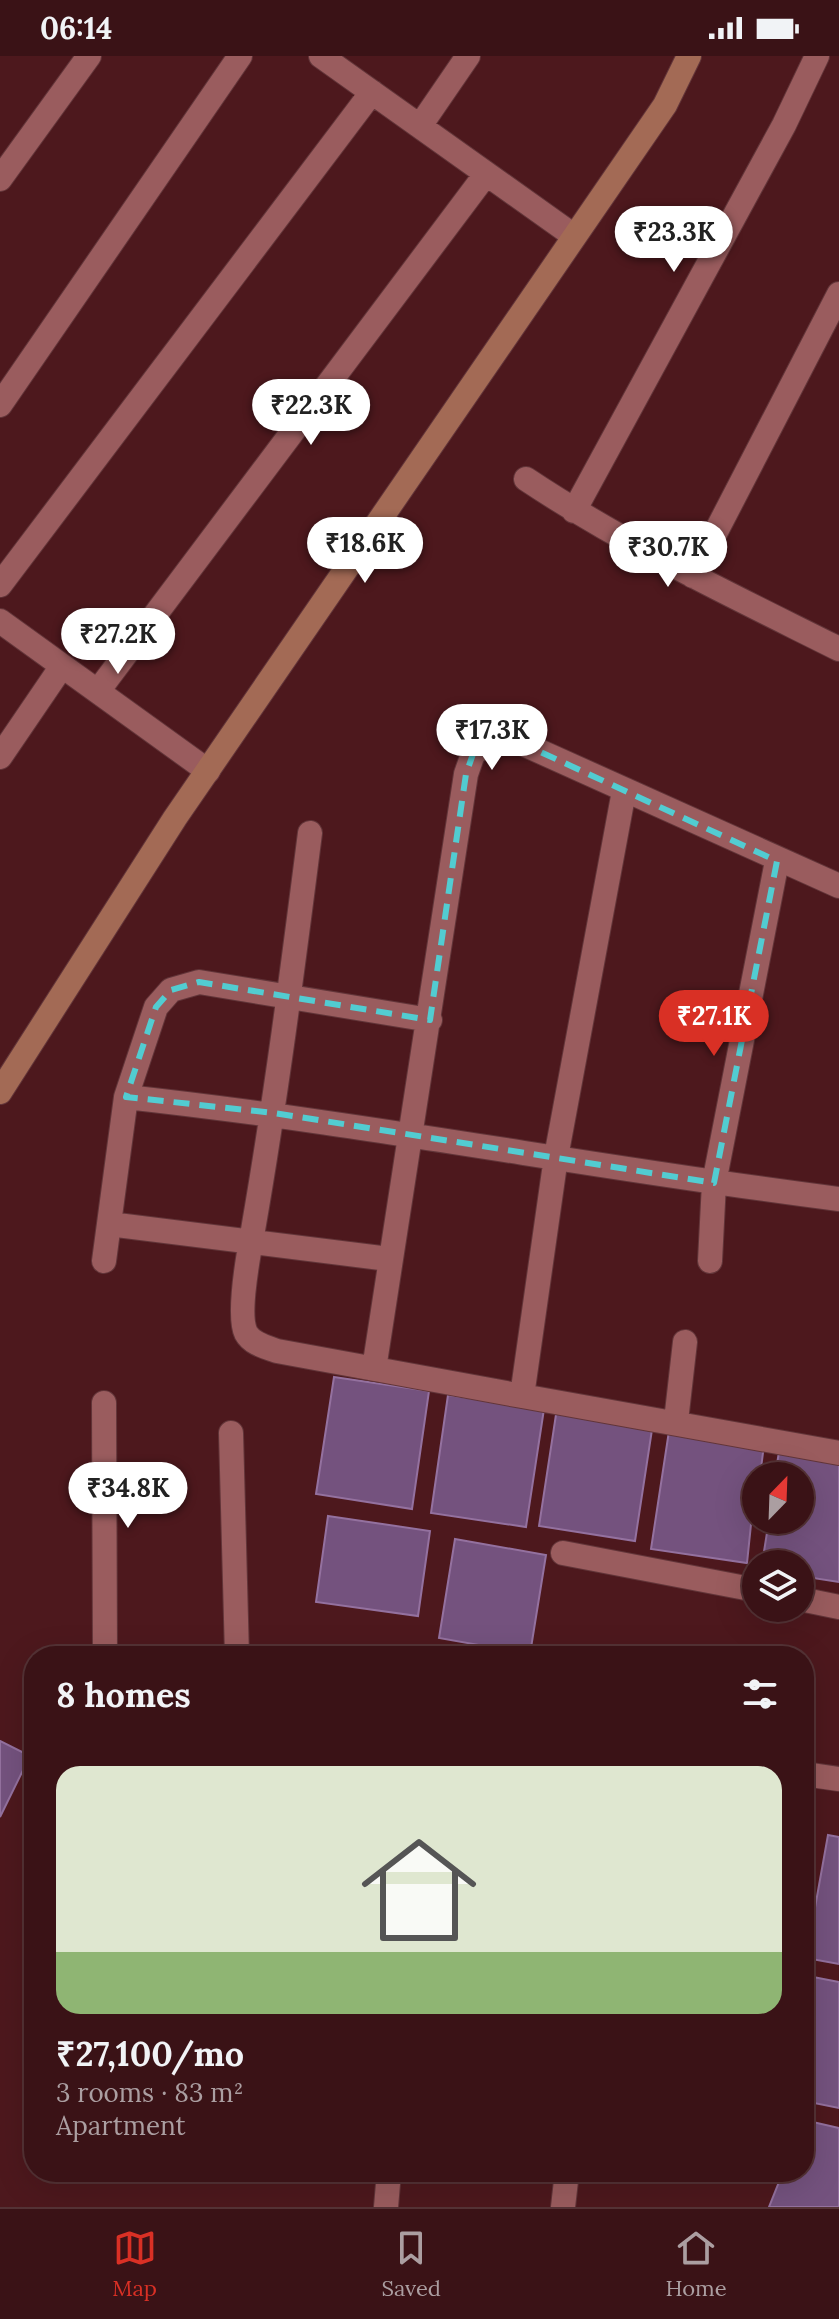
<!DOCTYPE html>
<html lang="en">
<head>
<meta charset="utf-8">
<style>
  :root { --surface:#3a1216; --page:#411b1f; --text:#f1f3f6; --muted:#ab9ea1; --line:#543235; --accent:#d93025 }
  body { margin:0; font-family:Lora,serif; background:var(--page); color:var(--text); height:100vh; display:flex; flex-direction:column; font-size:30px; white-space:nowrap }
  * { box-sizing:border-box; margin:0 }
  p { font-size:26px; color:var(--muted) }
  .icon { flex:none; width:44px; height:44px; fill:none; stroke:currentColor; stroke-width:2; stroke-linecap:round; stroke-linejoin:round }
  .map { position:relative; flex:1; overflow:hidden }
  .drawer { position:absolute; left:24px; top:1590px; width:790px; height:536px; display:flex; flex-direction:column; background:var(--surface); border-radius:32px; box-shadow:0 8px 32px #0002,0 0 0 2px var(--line) }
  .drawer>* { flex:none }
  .needle { width:52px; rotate:23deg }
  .controls { position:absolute; left:742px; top:1406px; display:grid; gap:16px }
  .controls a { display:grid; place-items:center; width:72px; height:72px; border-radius:50%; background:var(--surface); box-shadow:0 8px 32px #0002,0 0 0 2px var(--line); font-size:40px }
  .price { position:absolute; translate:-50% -68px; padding:0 18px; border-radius:28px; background:#fff; color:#222; font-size:26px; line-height:52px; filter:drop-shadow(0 2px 4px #0008) }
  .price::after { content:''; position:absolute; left:50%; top:48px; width:24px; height:18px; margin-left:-12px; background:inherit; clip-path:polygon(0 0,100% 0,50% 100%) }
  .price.active { background:var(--accent); color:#fff }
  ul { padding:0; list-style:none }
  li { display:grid; align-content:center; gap:16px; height:424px; padding:0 32px }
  li span { display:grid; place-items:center; height:248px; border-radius:24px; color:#555 }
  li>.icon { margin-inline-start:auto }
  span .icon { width:144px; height:144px; fill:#fffc; stroke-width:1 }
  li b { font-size:34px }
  h2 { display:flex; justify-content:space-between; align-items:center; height:96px; padding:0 32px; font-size:34px }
  .status { display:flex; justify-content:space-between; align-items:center; height:56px; padding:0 40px; background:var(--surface); direction:ltr }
  .status svg { height:22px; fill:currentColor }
  .dock { display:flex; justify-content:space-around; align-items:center; height:112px; border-top:2px solid var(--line); background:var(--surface); font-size:22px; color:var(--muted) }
  .dock a { display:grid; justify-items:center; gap:4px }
  .dock .active { color:var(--accent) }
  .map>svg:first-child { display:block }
  .building { fill:#74527e; stroke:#94719f; stroke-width:2 }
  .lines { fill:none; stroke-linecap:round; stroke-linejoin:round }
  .street-casing { stroke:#623539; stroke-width:26 }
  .secondary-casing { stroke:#623539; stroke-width:26 }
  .street { stroke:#9a5c5e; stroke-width:24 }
  .secondary { stroke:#a36a55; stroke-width:24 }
  .marked { fill:none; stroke:#52ccd1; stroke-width:6; stroke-dasharray:16 10; stroke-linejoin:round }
</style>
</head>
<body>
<div class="status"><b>06:14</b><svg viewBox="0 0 49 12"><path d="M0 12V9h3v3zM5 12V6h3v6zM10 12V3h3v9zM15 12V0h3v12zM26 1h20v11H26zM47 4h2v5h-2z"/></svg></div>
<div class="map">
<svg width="839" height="2151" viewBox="0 0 839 2151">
  <rect width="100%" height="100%" fill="#4d181d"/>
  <path class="building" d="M334 1321 429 1335 412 1453 316 1438Z
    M448 1339 544 1353 526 1471 431 1457Z
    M557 1352 653 1367 635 1485 539 1470Z
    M669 1375 764 1389 760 1420H756L747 1507 651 1493Z
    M779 1396 839 1406V1526L800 1520V1508H762L769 1464H800V1420H775Z
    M328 1460 430 1475 418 1560 316 1546Z
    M455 1483 546 1499 530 1598 439 1582Z
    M0 1685 30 1700 0 1761Z
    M828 1779 839 1781V1908L806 1902Z
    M808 1920 839 1926V2052L804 2045V1944Z
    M804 2064 839 2072V2151H769L783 2116H804Z"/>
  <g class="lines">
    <g class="street-casing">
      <path id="street" d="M321 0 574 180
        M420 70 468 0
        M0 123 89 0
        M0 349 240 0
        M526 423C625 489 733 540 839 593
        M574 455 784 69 817 0
        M693 520 839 238
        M0 529 372 36
        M0 565 208 715
        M98 635 486 118
        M0 701 62 610
        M624 735 556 1101 522 1340 839 1397
        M310 777C293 910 276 1042 253 1174 249 1195 237 1259 246 1277 252 1288 266 1291 277 1295L522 1340
        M430 964 199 926 171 934 156 951 126 1041C365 1067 601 1113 839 1143
        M109 1168 389 1203
        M104 1205 126 1041
        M710 1205 714 1127 777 805
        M374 1313 466 718 473 698 492 683 519 686 839 830
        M104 1347 105 1600
        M676 1365 685 1286
        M231 1377 237 1600
        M563 1497 756 1534
        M800 1543 839 1551
        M804 1718 839 1723
        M386 2151 389 2116
        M563 2151 567 2116"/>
    </g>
    <g class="secondary-casing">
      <path id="secondary" d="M0 1036 175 762 665 49 689 0"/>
    </g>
    <use href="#street" class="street"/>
    <use href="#secondary" class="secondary"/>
  </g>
  <path class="marked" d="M492 683 519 686 777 805 714 1127 274 1057 126 1041 156 951 171 934 199 926 430 964 466 718 473 698Z"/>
</svg>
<div class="controls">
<a><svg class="needle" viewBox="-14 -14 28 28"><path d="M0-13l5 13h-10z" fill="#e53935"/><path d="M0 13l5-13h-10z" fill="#ab9ea1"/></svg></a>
<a><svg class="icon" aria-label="layers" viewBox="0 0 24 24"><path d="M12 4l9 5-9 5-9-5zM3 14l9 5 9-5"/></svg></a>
</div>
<b class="price" style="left:674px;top:218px">₹23.3K</b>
<b class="price" style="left:311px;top:391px">₹22.3K</b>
<b class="price" style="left:365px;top:529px">₹18.6K</b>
<b class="price" style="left:668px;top:533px">₹30.7K</b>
<b class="price" style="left:118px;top:620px">₹27.2K</b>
<b class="price" style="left:492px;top:716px">₹17.3K</b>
<b class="price active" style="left:714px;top:1002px">₹27.1K</b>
<b class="price" style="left:128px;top:1474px">₹34.8K</b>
<section class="drawer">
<h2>8 homes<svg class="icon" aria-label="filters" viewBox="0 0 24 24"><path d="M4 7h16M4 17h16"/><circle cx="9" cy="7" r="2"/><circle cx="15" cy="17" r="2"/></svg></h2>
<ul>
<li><span style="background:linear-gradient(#dfe7d0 75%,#8fb573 0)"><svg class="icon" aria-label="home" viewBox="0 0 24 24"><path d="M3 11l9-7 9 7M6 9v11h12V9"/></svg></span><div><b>₹27,100/mo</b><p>3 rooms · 83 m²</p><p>Apartment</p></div></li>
</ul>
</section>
</div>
<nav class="dock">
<a class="active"><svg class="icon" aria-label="map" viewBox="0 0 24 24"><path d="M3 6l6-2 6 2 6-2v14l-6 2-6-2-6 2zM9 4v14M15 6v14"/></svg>Map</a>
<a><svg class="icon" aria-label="saved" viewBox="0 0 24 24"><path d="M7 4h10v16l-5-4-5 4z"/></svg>Saved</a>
<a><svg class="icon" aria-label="home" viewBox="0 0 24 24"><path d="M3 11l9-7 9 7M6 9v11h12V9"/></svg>Home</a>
</nav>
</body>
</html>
